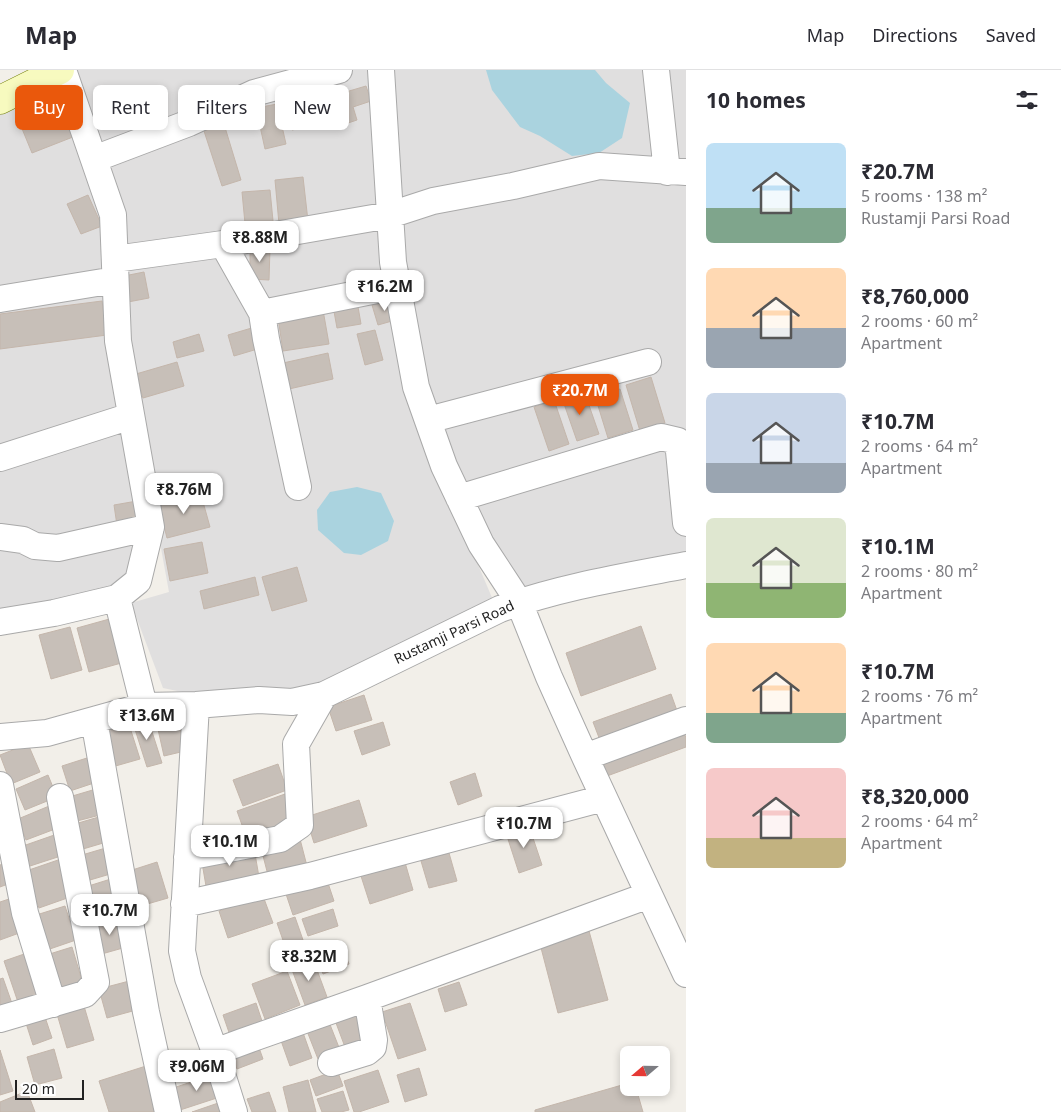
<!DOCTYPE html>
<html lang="en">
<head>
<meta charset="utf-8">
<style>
  :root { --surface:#fff; --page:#f7f7f7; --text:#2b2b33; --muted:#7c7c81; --line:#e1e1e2; --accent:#ea580c }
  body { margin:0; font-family:"Noto Sans",sans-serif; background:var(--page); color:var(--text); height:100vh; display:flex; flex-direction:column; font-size:19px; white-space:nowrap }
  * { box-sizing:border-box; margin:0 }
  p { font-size:16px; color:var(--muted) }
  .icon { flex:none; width:28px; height:28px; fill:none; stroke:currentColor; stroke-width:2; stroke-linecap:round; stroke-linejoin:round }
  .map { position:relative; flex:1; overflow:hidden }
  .side { display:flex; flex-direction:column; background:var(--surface); width:375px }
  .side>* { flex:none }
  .guide { position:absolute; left:15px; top:15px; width:475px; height:45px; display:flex; gap:10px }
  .needle { width:32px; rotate:250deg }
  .tools { position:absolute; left:620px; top:976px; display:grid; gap:10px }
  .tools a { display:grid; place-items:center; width:50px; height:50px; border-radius:8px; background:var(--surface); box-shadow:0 2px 8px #0003; font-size:25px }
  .scale { position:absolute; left:15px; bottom:12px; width:69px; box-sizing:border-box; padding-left:5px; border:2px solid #222; border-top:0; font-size:14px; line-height:18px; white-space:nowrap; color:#222; -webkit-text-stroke:4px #fff; paint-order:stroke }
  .price { position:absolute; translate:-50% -42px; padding:0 11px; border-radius:10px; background:#fff; color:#222; font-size:16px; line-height:32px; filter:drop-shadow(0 1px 2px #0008) }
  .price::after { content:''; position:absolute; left:50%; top:30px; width:15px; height:11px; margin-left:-8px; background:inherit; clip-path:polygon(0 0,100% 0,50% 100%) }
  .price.active { background:var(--accent); color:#fff }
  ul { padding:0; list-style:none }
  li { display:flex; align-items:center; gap:15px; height:125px; padding:0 20px }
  li span { display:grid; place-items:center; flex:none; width:140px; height:100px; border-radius:8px; color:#555 }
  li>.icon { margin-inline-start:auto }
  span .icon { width:60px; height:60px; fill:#fffc; stroke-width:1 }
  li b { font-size:21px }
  h2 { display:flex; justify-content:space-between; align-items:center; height:60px; padding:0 20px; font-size:21px }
  .chip { padding:0 18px; border-radius:8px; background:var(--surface); box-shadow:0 2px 8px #0003; font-size:18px; line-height:45px }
  .chip.active { background:var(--accent); color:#fff }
  header { display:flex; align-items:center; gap:30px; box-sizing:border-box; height:70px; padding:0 25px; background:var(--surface); border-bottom:1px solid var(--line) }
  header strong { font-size:24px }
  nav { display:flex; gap:28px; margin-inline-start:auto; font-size:18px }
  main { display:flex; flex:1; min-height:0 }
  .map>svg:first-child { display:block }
  .residential { fill:#e0dfdf }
  .water { fill:#aad3df }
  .building { fill:#c7bfb8; stroke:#c4b6ab }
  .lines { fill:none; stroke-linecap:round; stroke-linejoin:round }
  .street-casing { stroke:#a9a9a9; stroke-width:28 }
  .secondary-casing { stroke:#707d05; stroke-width:29 }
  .street { stroke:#fff; stroke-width:26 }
  .secondary { stroke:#f7fabf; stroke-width:28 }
  .labels { text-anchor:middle; stroke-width:5; stroke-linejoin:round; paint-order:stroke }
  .street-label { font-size:14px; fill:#222; stroke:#fff }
</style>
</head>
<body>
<header>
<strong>Map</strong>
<nav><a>Map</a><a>Directions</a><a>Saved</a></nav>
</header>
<main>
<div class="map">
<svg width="686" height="1042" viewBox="0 0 686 1042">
  <rect width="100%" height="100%" fill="#f2efe9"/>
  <path class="residential" d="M61 0 103 143 148 514 0 541V23Z
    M77 0H371L428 377 493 530 317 620 196 625 163 618 131 533 169 522 124 276Z
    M388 0H686V93L394 131Z
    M609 102 686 105V487L510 526 425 323 396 145Z"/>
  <path class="water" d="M486 0H595L606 13 630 33 622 68 599 83 572 86 540 66 520 57 492 20Z
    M357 417 381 423 394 451 388 471 361 485 344 483 318 460 317 440 330 422Z"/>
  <path class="building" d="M366 16 371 31 353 37 357 50 348 53 339 24Z
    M327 17 335 50 292 60 284 27Z
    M63 25 78 65 32 83 16 44Z
    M277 34 286 74 265 79 256 38Z
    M224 54 241 110 222 116 204 61Z
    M303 107 308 151 279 154 275 110Z
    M270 120 274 161 246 164 242 122Z
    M88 125 102 156 81 164 67 134Z
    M250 177 270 178 269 210 250 209Z
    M144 202 149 228 128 232 124 206Z
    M392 228 399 249 378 255 372 235Z
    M102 231 107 265 0 279V244Z
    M357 231 361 254 337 258 333 236Z
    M323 240 329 274 283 281 278 248Z
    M255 257 261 278 234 286 228 265Z
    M375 260 383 290 365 295 357 264Z
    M199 264 204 281 177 288 173 272Z
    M328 283 333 309 289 319 283 293Z
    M177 292 184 316 143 328 136 304Z
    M651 307 665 353 640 361 626 315Z
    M620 319 633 360 608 368 595 326Z
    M584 321 599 364 577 371 562 328Z
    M554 330 569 374 549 381 534 337Z
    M200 421 210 457 167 468 158 432Z
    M137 431 142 458 118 462 114 435Z
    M202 472 208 503 170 511 164 479Z
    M297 497 307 531 272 541 262 507Z
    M255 507 259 525 204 539 200 521Z
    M113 548 125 592 89 602 77 558Z
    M641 556 656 599 581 626 566 583Z
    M70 557 82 600 51 609 39 565Z
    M671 624 680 649 603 678 593 652Z
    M364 625 372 650 336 661 328 637Z
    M176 641 185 681 164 686 155 646Z
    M126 645 140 689 112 697 98 653Z
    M147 646 162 693 147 697 132 650Z
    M383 652 390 675 362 685 354 661Z
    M682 657 686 668V677L607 706 600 686Z
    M28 674 40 702 11 714 0 685Z
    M90 687 97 712 70 721 62 696Z
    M278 694 287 720 243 736 233 710Z
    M475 703 482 726 458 735 450 712Z
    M48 705 57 727 25 740 16 719Z
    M96 719 104 744 77 751 69 727Z
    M285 724 295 752 247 769 237 741Z
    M359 730 367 756 314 773 306 747Z
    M54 734 63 756 26 770 18 749Z
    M102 746 110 771 83 779 75 754Z
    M529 756 542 795 519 803 506 763Z
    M60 763 67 784 27 797 20 777Z
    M300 769 308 800 269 809 261 778Z
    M109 777 117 802 90 810 82 785Z
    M254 778 259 807 206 816 201 787Z
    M449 783 457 811 429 818 421 791Z
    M61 789 73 826 39 838 26 801Z
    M404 789 413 820 370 834 360 803Z
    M9 792 16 811 0 817V795Z
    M157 792 168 828 137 837 126 802Z
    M326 807 334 831 293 845 285 821Z
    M114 808 123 839 92 849 82 818Z
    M263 826 273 853 228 868 219 841Z
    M9 829 22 862 0 870V832Z
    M65 836 76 870 44 881 33 846Z
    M333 839 338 856 308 866 302 849Z
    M121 846 130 876 98 885 89 856Z
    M295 847 303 870 285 876 277 853Z
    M589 861 608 930 558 943 540 874Z
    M341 873 349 894 323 904 315 883Z
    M72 877 83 914 51 924 40 887Z
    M30 882 47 933 21 941 4 891Z
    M313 889 327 927 305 935 291 897Z
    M287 901 300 935 265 949 252 914Z
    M3 908 15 942 0 947V909Z
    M133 910 140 939 107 948 99 919Z
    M459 912 467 935 445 942 438 919Z
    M256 933 266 963 233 974 223 945Z
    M410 933 426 980 398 989 382 942Z
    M84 936 94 970 67 978 57 944Z
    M354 937 366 970 345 977 333 945Z
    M43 941 52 968 33 975 24 947Z
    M327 947 340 980 318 989 305 956Z
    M301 957 312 988 290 996 279 965Z
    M258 975 263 989 237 999 232 985Z
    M54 979 62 1008 35 1015 27 987Z
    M0 980 13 1021 0 1025Z
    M146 996 160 1042H109L99 1011Z
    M419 998 427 1025 405 1032 397 1005Z
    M337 1000 343 1016 316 1026 310 1010Z
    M378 1000 389 1032 359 1042H354L344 1011Z
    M219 1003 226 1025 174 1042 167 1020Z
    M308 1010 316 1042H289L283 1017Z
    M629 1013V1018H636L643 1042H535V1040Z
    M27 1021 35 1042H0V1032Z
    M343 1021 349 1040 341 1042H322L317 1029Z
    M269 1022 276 1042H252L247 1029Z
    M227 1030 231 1042H192Z"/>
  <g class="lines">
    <g class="street-casing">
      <path id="street" d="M381 0 393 192 416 317 444 396 481 474 519 532 549 607 585 687 686 904
        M656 0 667 102
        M94 89 189 53 254 23 339 0
        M223 174 262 243 266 269 298 417
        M115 189 223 174 390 145 433 131 513 116 599 96 686 102
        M0 229 115 210
        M262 243 397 216
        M428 350 648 292
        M0 388 131 346
        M459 428 661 367 678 371 686 453
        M0 467 23 470 35 476 58 478 151 457
        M117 528 144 636
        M0 552 54 543 117 528 138 511 151 457 118 271 113 145 63 0
        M196 635 182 881 188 908 215 982 234 1042
        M94 650 146 942 168 1042
        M0 667 47 663 144 636 196 635 259 630 292 632 324 625 500 539C560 517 623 507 686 495
        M585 687 686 650
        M0 715 25 843 53 934
        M187 787 280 769 300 755 296 674 324 625
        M184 834 310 806 604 728
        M0 949 85 924 96 912 60 727
        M215 982 242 972 367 928 649 825
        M331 993 367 982 373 977 374 970 367 928"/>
    </g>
    <g class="secondary-casing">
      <path id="secondary" d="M0 30 60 0"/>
    </g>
    <use href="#street" class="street"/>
    <use href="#secondary" class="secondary"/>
  </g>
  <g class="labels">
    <g class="street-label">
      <text transform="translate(454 562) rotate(-25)" y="5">Rustamji Parsi Road</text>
    </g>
  </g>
</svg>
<div class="tools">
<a><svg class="needle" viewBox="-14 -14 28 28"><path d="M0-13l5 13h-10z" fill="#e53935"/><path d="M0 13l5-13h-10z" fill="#7c7c81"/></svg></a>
</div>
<div class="scale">20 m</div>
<b class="price" style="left:260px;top:193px">₹8.88M</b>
<b class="price" style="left:385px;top:242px">₹16.2M</b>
<b class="price active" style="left:580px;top:346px">₹20.7M</b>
<b class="price" style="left:184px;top:445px">₹8.76M</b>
<b class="price" style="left:147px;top:671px">₹13.6M</b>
<b class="price" style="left:524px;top:779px">₹10.7M</b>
<b class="price" style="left:230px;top:797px">₹10.1M</b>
<b class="price" style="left:110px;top:866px">₹10.7M</b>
<b class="price" style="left:309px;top:912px">₹8.32M</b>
<b class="price" style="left:197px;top:1022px">₹9.06M</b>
<div class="guide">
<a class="chip active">Buy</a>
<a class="chip">Rent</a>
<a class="chip">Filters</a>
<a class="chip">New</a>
</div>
</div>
<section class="side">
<h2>10 homes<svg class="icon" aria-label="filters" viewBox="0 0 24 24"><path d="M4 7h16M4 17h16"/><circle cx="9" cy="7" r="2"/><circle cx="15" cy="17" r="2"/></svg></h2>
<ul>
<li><span style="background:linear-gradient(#bfe0f5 65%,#7fa58c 0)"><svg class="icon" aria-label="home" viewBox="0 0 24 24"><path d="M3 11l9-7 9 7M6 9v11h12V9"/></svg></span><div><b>₹20.7M</b><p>5 rooms · 138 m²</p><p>Rustamji Parsi Road</p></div></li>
<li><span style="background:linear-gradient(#ffd9b3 60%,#9aa5b1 0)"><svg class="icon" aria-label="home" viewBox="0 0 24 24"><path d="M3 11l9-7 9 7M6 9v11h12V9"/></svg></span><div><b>₹8,760,000</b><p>2 rooms · 60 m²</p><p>Apartment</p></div></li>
<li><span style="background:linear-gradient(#c9d6e8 70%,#9aa5b1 0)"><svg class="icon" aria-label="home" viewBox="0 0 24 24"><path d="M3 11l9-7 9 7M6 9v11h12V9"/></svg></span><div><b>₹10.7M</b><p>2 rooms · 64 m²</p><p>Apartment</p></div></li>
<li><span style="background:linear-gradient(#dfe7d0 65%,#8fb573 0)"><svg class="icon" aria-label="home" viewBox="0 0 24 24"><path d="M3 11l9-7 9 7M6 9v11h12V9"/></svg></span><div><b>₹10.1M</b><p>2 rooms · 80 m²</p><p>Apartment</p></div></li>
<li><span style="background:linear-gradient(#ffd9b3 70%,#7fa58c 0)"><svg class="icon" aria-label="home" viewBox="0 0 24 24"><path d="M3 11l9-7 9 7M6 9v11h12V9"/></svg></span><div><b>₹10.7M</b><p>2 rooms · 76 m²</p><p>Apartment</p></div></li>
<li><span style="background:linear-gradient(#f6c9c9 70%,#c2b280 0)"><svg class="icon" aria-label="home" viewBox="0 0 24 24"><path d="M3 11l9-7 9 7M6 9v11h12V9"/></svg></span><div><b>₹8,320,000</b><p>2 rooms · 64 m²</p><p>Apartment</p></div></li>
</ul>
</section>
</main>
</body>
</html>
